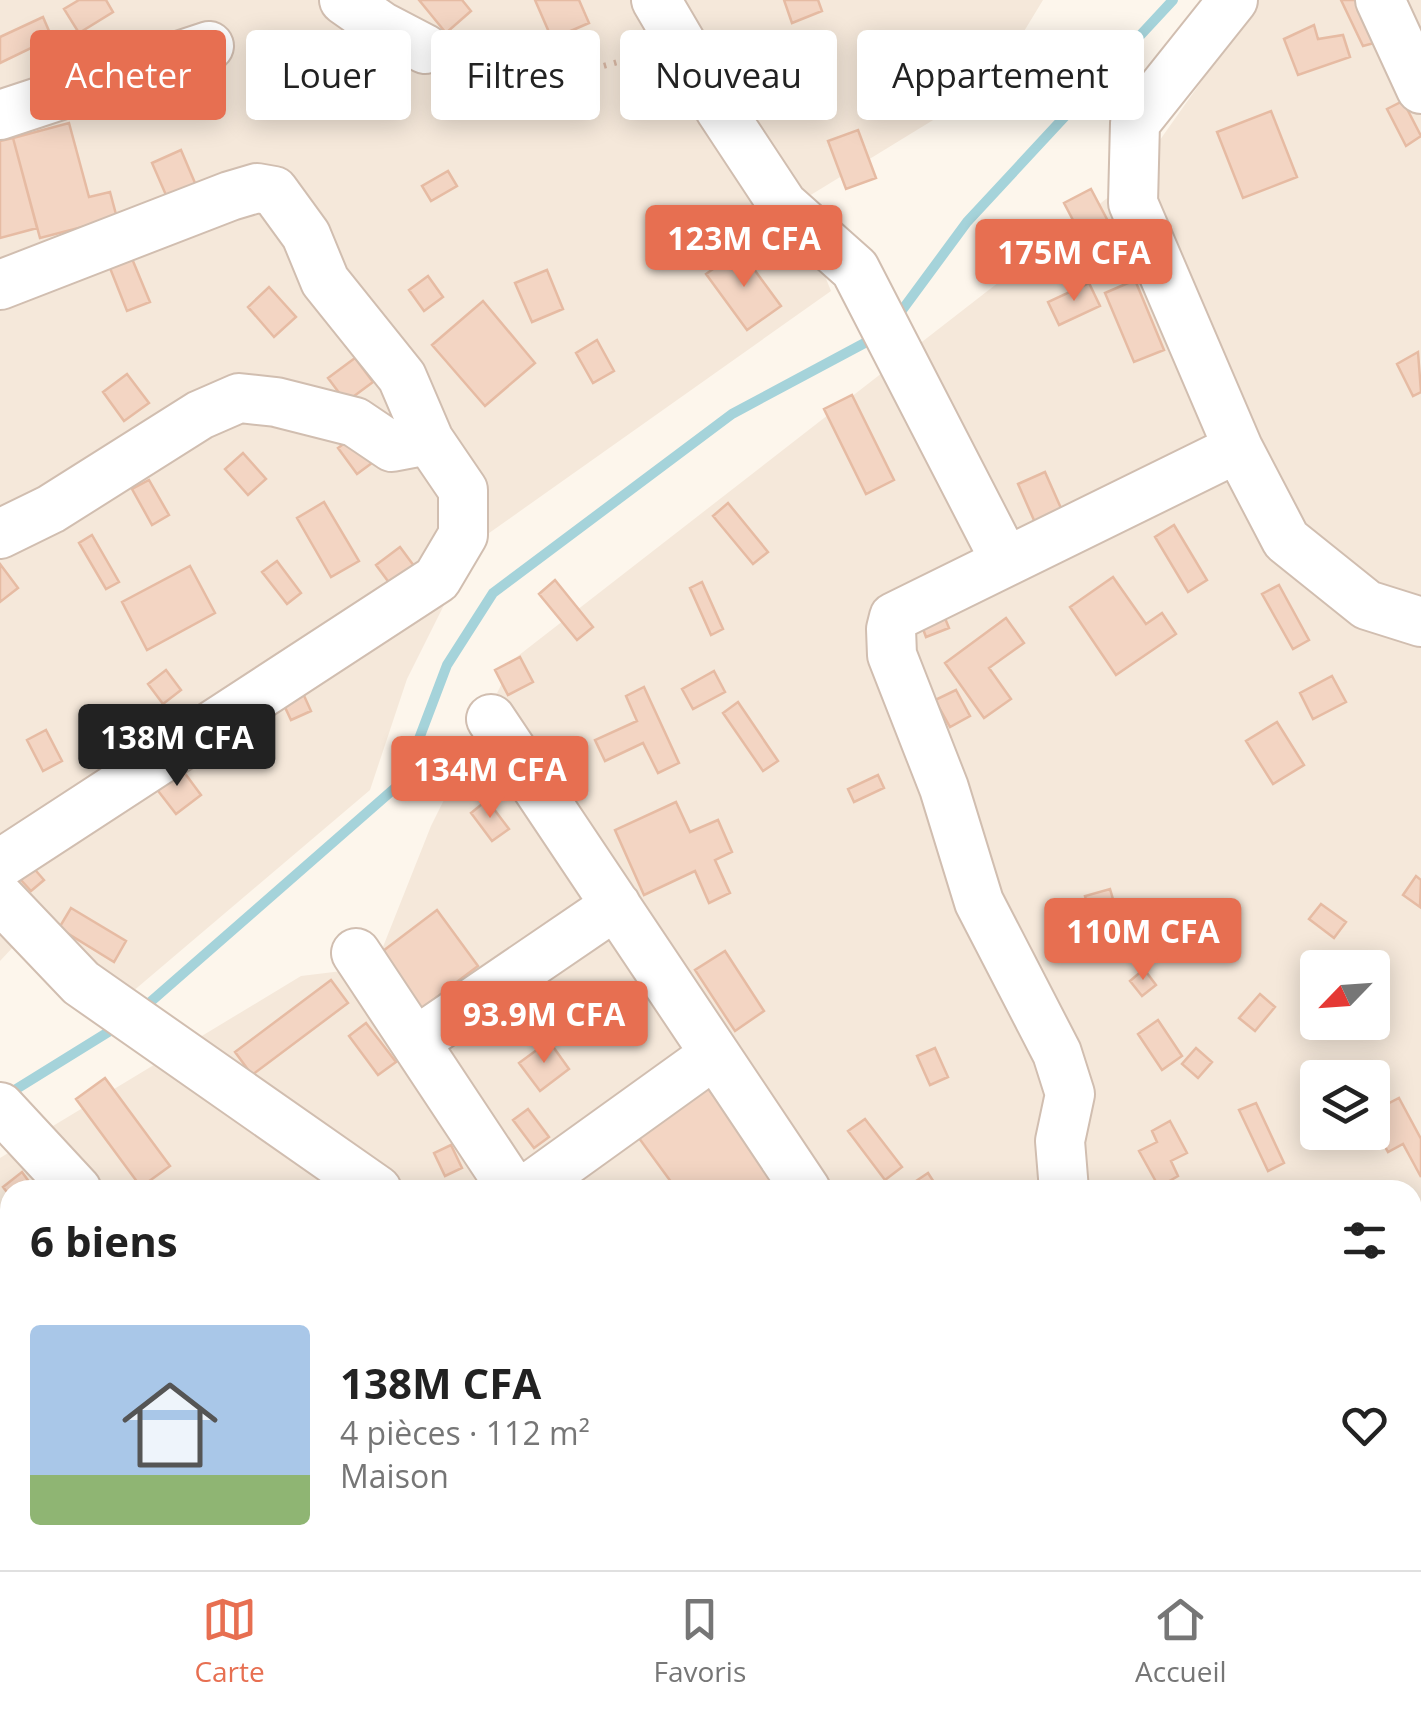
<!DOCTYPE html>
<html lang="fr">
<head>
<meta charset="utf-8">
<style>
  :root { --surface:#fff; --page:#f6f6f6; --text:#222; --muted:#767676; --line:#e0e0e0; --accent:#e76f51 }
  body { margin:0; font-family:"Open Sans",sans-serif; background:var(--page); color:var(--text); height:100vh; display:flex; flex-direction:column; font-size:38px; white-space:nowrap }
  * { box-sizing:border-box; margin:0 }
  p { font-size:32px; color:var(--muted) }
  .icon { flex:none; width:55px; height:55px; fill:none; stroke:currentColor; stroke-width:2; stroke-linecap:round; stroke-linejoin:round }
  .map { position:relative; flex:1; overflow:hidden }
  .panel { position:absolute; left:0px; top:1180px; width:1422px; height:390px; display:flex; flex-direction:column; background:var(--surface); border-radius:30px 30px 0 0; box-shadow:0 5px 25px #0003 }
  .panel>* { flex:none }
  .top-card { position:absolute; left:30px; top:30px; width:1362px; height:90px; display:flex; gap:20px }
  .needle { width:65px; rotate:245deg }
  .tools { position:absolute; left:1300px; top:950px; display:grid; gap:20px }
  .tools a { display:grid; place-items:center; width:90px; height:90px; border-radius:10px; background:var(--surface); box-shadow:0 5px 25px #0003; font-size:50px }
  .price { position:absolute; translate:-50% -85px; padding:0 22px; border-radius:10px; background:var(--accent); color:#fff; font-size:32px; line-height:65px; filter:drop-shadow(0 2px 5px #0008) }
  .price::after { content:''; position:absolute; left:50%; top:60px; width:30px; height:22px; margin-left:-15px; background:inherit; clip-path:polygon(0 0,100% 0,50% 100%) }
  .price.selected { background:#222; color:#fff }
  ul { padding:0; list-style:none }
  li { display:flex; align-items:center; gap:30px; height:250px; padding:0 30px }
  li+li { border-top:2px solid var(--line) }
  li span { display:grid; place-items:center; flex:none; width:280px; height:200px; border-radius:10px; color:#555 }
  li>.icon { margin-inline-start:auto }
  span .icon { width:120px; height:120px; fill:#fffc; stroke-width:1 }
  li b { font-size:42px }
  h2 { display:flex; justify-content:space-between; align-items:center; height:120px; padding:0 30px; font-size:42px }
  .chip { padding:0 35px; border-radius:10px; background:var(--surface); box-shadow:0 5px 25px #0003; font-size:35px; line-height:90px }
  .chip.selected { background:var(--accent); color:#fff }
  .tabs { display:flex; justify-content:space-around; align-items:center; height:140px; border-top:2px solid var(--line); background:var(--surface); font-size:28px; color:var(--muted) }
  .tabs a { display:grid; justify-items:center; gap:5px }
  .tabs .selected { color:var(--accent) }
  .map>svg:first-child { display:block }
  .residential { fill:#f5e8da; fill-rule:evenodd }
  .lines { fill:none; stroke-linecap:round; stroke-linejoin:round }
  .stream { stroke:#a5d3da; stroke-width:10 }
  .building { fill:#f3d5c3; stroke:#e6bba3; stroke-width:2.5 }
  .minor-casing { stroke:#d1beb0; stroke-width:52 }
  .path { stroke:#d9b8a5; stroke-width:6; stroke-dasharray:2.5 8; stroke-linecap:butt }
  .minor { stroke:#fff; stroke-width:48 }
</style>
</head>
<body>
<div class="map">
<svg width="1421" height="1570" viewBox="0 0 1421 1570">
  <rect width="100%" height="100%" fill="#fdf6ec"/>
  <path class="residential" d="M0 0H1043L992 84 796 204 831 291 475 543 407 679 370 790 125 998 29 930 0 961Z
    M1259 0H1421V1570H0V1158L301 976 375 967 431 826 514 659 1133 178ZM1318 968H1372V1022H1318ZM1318 1078H1372V1132H1318ZM10 1190H1412V1560H10Z"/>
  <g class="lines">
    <path class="stream" d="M897 317 967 222 1173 0
      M140 1011 403 781 447 665 493 593 732 414 874 338
      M5 1096 118 1026"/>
  </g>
  <path class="building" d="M79 0H106L113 12 79 33 64 9Z
    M419 0H462L471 11 446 33Z
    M535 0H579L589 23 552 39Z
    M784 0H818L822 11 792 23Z
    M1341 0H1369L1389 39 1363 46Z
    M43 17 52 38 0 63V37Z
    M1314 25 1318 39 1343 35 1350 57 1298 75 1284 39Z
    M1403 101 1421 136 1406 146 1387 109Z
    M1271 111 1297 177 1243 198 1217 132Z
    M69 123 89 197 110 192 117 218 40 238 13 138Z
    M858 130 876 178 846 189 828 141Z
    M13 138 37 228 0 238V141Z
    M181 150 198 190 169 202 152 163Z
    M448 171 457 186 431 201 422 186Z
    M1091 189 1119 242 1092 256 1064 203Z
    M128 249 150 302 127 311 106 258Z
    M740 250 781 306 747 330 706 274Z
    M547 270 563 309 532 322 515 283Z
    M428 276 443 297 424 311 409 290Z
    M1135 280 1164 350 1134 362 1105 293Z
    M1089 283 1100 306 1059 325 1048 302Z
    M269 287 296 317 274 337 248 307Z
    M483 301 535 363 485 406 432 345Z
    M597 340 614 371 593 383 576 353Z
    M1418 352 1421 392 1413 396 1397 364Z
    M355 358 373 382 346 402 328 378Z
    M127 374 149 403 124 421 103 392Z
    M852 395 894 480 866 494 824 409Z
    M357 434 376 460 357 474 338 448Z
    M243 453 266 479 248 495 225 469Z
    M1045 472 1064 515 1037 527 1018 484Z
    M149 480 169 515 152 525 132 489Z
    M324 502 359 561 331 577 297 518Z
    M728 503 768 552 753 564 713 516Z
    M1174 525 1207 580 1188 592 1155 537Z
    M92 535 119 582 106 589 79 543Z
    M400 547 417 570 393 588 376 565Z
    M277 561 301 593 287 604 262 572Z
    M0 564 18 588 0 602Z
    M190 566 215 613 147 650 122 602Z
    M1113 577 1146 624 1162 613 1176 634 1116 675 1070 607Z
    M555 580 593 627 577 640 539 594Z
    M702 582 723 629 711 635 690 588Z
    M1279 585 1309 640 1293 649 1262 594Z
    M938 601 949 628 926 637 916 610Z
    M1006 618 1024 643 989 668 1011 699 984 718 945 663Z
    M520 657 533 682 508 695 495 670Z
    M166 670 181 690 163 704 148 684Z
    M714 671 725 692 693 709 682 689Z
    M1332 676 1346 702 1313 719 1300 693Z
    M296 678 311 711 291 720 276 688Z
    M644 687 679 763 658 773 643 743 605 761 595 740 637 721 626 696Z
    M956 690 970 716 950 727 935 700Z
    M738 702 778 761 763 771 723 713Z
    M1277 722 1304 765 1273 784 1246 741Z
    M46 730 62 761 43 771 27 740Z
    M178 764 201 795 176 814 152 783Z
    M878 775 884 788 854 802 848 789Z
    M487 800 509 829 492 841 471 813Z
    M676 802 690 832 718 820 732 852 715 860 730 893 709 903 695 871 644 895 615 830Z
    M23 856 44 880 31 891 10 868Z
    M1416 876 1421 880 1420 907 1403 895Z
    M1110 889 1115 906 1090 913 1085 896Z
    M1321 904 1346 922 1334 938 1309 919Z
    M71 908 126 941 114 962 59 928Z
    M437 910 478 966 421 1009 379 954Z
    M725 951 764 1011 735 1031 695 970Z
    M1144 969 1156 985 1142 996 1130 981Z
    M331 980 348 1003 252 1075 235 1052Z
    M1260 994 1275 1007 1255 1031 1239 1018Z
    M1158 1020 1182 1056 1162 1070 1138 1034Z
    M366 1023 396 1062 378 1075 349 1036Z
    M549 1041 569 1069 540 1091 519 1063Z
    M935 1048 948 1077 930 1085 917 1056Z
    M1196 1048 1212 1062 1198 1078 1182 1064Z
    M105 1078 170 1166 141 1187 76 1099Z
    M704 1083 783 1189 781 1190H677L636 1134Z
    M1399 1098 1421 1139V1177L1403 1144 1388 1152 1372 1123V1112Z
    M1256 1103 1284 1163 1268 1171 1239 1110Z
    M528 1109 549 1137 534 1148 513 1120Z
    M865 1119 902 1167 885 1180 848 1131Z
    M1170 1121 1187 1153 1171 1161 1178 1176 1159 1187 1139 1151 1157 1142 1152 1131Z
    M451 1145 462 1168 445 1176 434 1153Z
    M22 1172 35 1190H10V1196L3 1187Z
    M928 1173 939 1190H918L913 1183Z
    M10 1327V1354L0 1361V1335Z
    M10 1458V1511L0 1493V1463Z
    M390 1560H431L437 1570H396Z
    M605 1560H643L648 1569 611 1570Z
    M935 1560H963L970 1570H942Z
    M1021 1560H1043L1025 1569Z"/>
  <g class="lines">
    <g class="minor-casing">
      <path id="minor" d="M344 0 381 26 425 49
        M656 0 721 111 783 205 855 269 1006 562
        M1233 0 1135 123 1133 203 1238 448 1286 540 1367 605 1421 622
        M1380 0 1421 89
        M0 115 209 46
        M0 285 230 196 257 188 274 191 306 235 325 281 402 377 429 440 463 490V535L437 579 0 864
        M0 534 51 509 200 415 239 398 276 402 355 422 392 447 429 440
        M491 719 806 1190
        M0 898 81 983 377 1190
        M356 953 513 1190
        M415 1042 616 905
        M0 1107 77 1190
        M526 1190 715 1054
        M1064 1190 1060 1141 1070 1094 1057 1053 979 902 944 788 892 655 891 629 894 617 1238 448
        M1415 1307 1421 1322
        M0 1395 10 1389
        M342 1560 348 1570
        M1181 1560 1203 1570
        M249 1570 264 1560
        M730 1570 747 1560"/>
    </g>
    <path class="path" d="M453 75 505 93 618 62 635 44"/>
    <use href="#minor" class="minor"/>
  </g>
</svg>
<div class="tools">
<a><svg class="needle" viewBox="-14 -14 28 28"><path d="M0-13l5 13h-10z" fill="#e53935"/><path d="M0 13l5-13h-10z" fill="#767676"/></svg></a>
<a><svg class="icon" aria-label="layers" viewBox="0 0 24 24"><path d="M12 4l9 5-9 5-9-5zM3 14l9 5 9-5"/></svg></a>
</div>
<b class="price" style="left:744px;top:290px">123M CFA</b>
<b class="price" style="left:1074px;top:304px">175M CFA</b>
<b class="price selected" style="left:177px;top:789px">138M CFA</b>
<b class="price" style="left:490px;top:821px">134M CFA</b>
<b class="price" style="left:1143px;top:983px">110M CFA</b>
<b class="price" style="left:544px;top:1066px">93.9M CFA</b>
<div class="top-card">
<a class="chip selected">Acheter</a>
<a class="chip">Louer</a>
<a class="chip">Filtres</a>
<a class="chip">Nouveau</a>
<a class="chip">Appartement</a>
</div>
<section class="panel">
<h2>6 biens<svg class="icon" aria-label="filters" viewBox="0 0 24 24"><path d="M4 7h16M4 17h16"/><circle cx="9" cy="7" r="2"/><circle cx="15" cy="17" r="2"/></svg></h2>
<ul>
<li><span style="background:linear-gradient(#a9c7e8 75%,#8fb573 0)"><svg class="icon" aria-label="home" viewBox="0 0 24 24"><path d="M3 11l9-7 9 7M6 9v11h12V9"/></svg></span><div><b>138M CFA</b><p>4 pièces · 112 m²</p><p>Maison</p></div><svg class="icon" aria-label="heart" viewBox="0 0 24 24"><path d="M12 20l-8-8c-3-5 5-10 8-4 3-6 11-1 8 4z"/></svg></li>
</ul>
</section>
</div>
<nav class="tabs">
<a class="selected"><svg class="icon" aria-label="map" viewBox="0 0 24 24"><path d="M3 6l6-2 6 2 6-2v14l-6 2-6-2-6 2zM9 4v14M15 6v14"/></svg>Carte</a>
<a><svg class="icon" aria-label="saved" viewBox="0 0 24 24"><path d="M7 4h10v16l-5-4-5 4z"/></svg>Favoris</a>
<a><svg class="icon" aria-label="home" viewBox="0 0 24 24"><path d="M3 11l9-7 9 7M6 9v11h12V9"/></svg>Accueil</a>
</nav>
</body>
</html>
